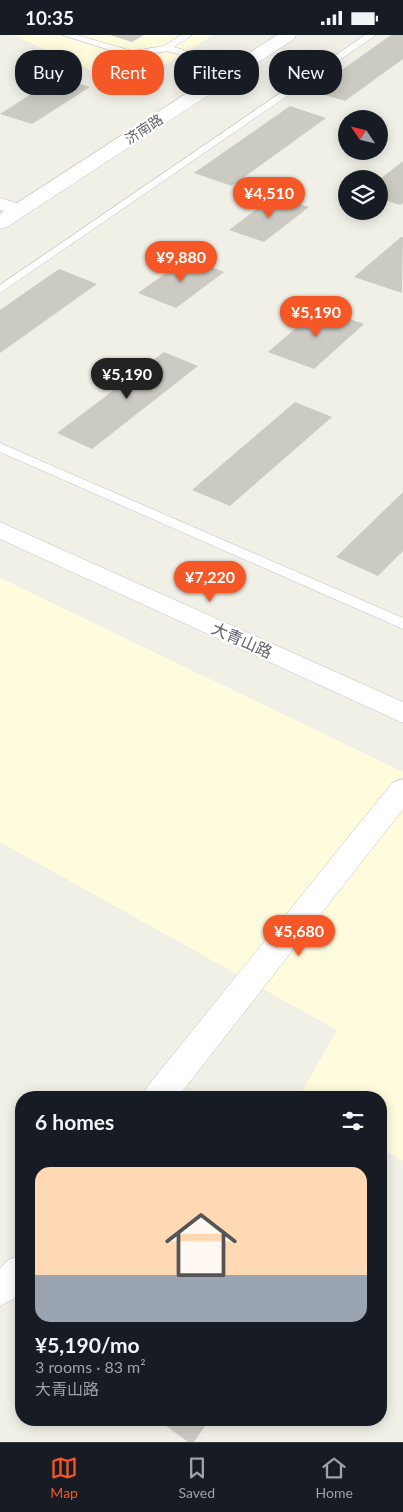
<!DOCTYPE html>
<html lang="en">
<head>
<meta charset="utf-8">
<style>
  :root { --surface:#171b24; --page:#20242c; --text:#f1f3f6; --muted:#9ea1a6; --line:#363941; --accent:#f65727 }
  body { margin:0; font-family:Lato,"Noto Sans SC",sans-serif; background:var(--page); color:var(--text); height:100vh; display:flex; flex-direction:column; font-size:19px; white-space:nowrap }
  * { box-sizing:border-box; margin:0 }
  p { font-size:16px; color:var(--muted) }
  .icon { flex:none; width:28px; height:28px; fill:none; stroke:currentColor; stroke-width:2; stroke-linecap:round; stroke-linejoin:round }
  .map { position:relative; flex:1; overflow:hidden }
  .panel { position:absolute; left:15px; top:1056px; width:372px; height:335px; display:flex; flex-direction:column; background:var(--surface); border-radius:20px; box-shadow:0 2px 12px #0003 }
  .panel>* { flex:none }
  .top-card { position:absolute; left:15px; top:15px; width:374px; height:45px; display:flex; gap:10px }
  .needle { width:32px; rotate:305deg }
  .controls { position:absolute; left:338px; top:75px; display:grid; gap:10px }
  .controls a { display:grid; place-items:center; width:50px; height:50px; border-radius:50%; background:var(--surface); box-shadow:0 2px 12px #0003; font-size:25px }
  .price { position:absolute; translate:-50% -42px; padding:0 11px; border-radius:18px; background:var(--accent); color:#fff; font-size:16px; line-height:32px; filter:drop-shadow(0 1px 2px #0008) }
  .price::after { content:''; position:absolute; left:50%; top:30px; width:15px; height:11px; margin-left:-8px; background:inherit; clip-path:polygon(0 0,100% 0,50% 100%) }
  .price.selected { background:#222; color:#fff }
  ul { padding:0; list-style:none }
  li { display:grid; align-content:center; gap:10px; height:265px; padding:0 20px }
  li span { display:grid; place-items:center; height:155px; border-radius:15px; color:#555 }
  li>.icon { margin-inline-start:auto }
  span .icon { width:90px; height:90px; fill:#fffc; stroke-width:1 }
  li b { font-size:21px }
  h2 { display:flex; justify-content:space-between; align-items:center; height:60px; padding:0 20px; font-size:21px }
  .chip { padding:0 18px; border-radius:20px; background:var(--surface); box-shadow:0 2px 12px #0003; font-size:18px; line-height:45px }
  .chip.selected { background:var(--accent); color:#fff }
  .status { display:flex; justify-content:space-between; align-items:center; height:35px; padding:0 25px; background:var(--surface); direction:ltr }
  .status svg { height:14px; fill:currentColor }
  .dock { display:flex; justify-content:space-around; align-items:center; height:70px; border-top:1px solid var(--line); background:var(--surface); font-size:14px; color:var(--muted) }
  .dock a { display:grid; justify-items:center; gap:2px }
  .dock .selected { color:var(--accent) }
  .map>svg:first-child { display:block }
  .commercial { fill:#fffcde }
  .building { fill:#cccbc3 }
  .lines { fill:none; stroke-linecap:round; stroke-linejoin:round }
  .service-casing { stroke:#bebfc6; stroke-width:1 }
  .minor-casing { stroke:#bebfc6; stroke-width:1 }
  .tertiary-casing { stroke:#bebfc6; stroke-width:1 }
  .service { fill:#fff; fill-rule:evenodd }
  .minor { fill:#fff; fill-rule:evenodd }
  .tertiary { fill:#fff; fill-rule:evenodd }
  .labels { text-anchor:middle; stroke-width:4.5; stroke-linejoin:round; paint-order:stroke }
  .far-street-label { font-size:14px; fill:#5e6168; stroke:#fff }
  .street-label { font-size:16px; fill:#5e6168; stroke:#fff }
</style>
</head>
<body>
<div class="status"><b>10:35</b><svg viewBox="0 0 49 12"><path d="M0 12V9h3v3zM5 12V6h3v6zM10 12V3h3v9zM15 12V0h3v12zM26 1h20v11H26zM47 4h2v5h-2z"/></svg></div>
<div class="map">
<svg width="403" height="1407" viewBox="0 0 403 1407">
  <rect width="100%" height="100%" fill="#f1f0e7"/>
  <path class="commercial" d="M14 0H213L130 51 74 28Z
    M0 543 403 737V1126L381 1113V1062H299L337 995 0 807Z"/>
  <path class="building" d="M110 0H144L132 7Z
    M391 0H403V24L345 66 312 56Z
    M58 42 90 52 32 89 0 79Z
    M290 71 326 83 232 151 194 138Z
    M403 126V168L400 170 379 163V145Z
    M274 161 309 172 264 207 229 195Z
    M401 202H403L402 258 354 242Z
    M187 223 224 237 176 273 138 258Z
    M59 234 97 249 0 318V275Z
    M319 273 364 289 314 334 268 317Z
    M164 317 198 331 92 414 57 398Z
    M295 367 332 382 230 471 192 455Z
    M403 457V516L378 541 336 522Z
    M158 1385H209L194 1407H188Z"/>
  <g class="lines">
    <g class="service-casing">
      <path id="service" d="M62 0H77L132 16 164 11 181 0H192L174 12 242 33 237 36 167 16 132 22Z
        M365 0H376L0 258V250Z
        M0 408 403 583V594L0 417Z"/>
    </g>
    <g class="minor-casing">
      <path id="minor" d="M0 163 26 171 29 175 26 179 19 181 0 175Z
        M403 744V774L178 1062H143L147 1052 393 747Z
        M21 1220V1260L0 1271V1234L8 1225Z"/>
    </g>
    <g class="tertiary-casing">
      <path id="tertiary" d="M277 0H296L294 4 7 192 0 194V179Z
        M0 487 403 667V688L0 504Z"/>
    </g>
    <use href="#service" class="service"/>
    <use href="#minor" class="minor"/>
    <use href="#tertiary" class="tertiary"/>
  </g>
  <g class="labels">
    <g class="far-street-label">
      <text transform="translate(144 94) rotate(-33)" y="5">济南路</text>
    </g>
    <g class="street-label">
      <text transform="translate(242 605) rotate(24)" y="6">大青山路</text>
    </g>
  </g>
</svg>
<div class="controls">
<a><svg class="needle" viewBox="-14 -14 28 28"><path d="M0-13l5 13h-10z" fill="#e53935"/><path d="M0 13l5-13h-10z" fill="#9ea1a6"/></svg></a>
<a><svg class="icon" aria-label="layers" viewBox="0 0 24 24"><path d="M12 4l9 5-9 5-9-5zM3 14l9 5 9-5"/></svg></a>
</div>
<b class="price" style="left:269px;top:184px">¥4,510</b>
<b class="price" style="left:181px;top:248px">¥9,880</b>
<b class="price" style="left:316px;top:303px">¥5,190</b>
<b class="price selected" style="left:127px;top:365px">¥5,190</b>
<b class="price" style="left:210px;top:568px">¥7,220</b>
<b class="price" style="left:299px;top:922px">¥5,680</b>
<div class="top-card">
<a class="chip">Buy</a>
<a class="chip selected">Rent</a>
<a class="chip">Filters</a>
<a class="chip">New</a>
</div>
<section class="panel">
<h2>6 homes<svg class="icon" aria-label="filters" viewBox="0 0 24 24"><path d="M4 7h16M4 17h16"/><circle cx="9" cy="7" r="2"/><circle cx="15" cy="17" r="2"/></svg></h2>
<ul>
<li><span style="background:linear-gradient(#ffd9b3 70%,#9aa5b1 0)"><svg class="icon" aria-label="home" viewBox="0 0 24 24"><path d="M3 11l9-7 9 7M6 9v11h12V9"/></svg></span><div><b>¥5,190/mo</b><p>3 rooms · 83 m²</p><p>大青山路</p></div></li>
</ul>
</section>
</div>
<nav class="dock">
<a class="selected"><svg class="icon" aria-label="map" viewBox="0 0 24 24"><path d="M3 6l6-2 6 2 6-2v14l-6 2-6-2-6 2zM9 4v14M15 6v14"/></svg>Map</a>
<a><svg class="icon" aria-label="saved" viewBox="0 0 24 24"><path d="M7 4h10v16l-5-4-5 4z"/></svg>Saved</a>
<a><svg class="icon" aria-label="home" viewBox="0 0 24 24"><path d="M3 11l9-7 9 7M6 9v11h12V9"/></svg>Home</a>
</nav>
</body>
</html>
